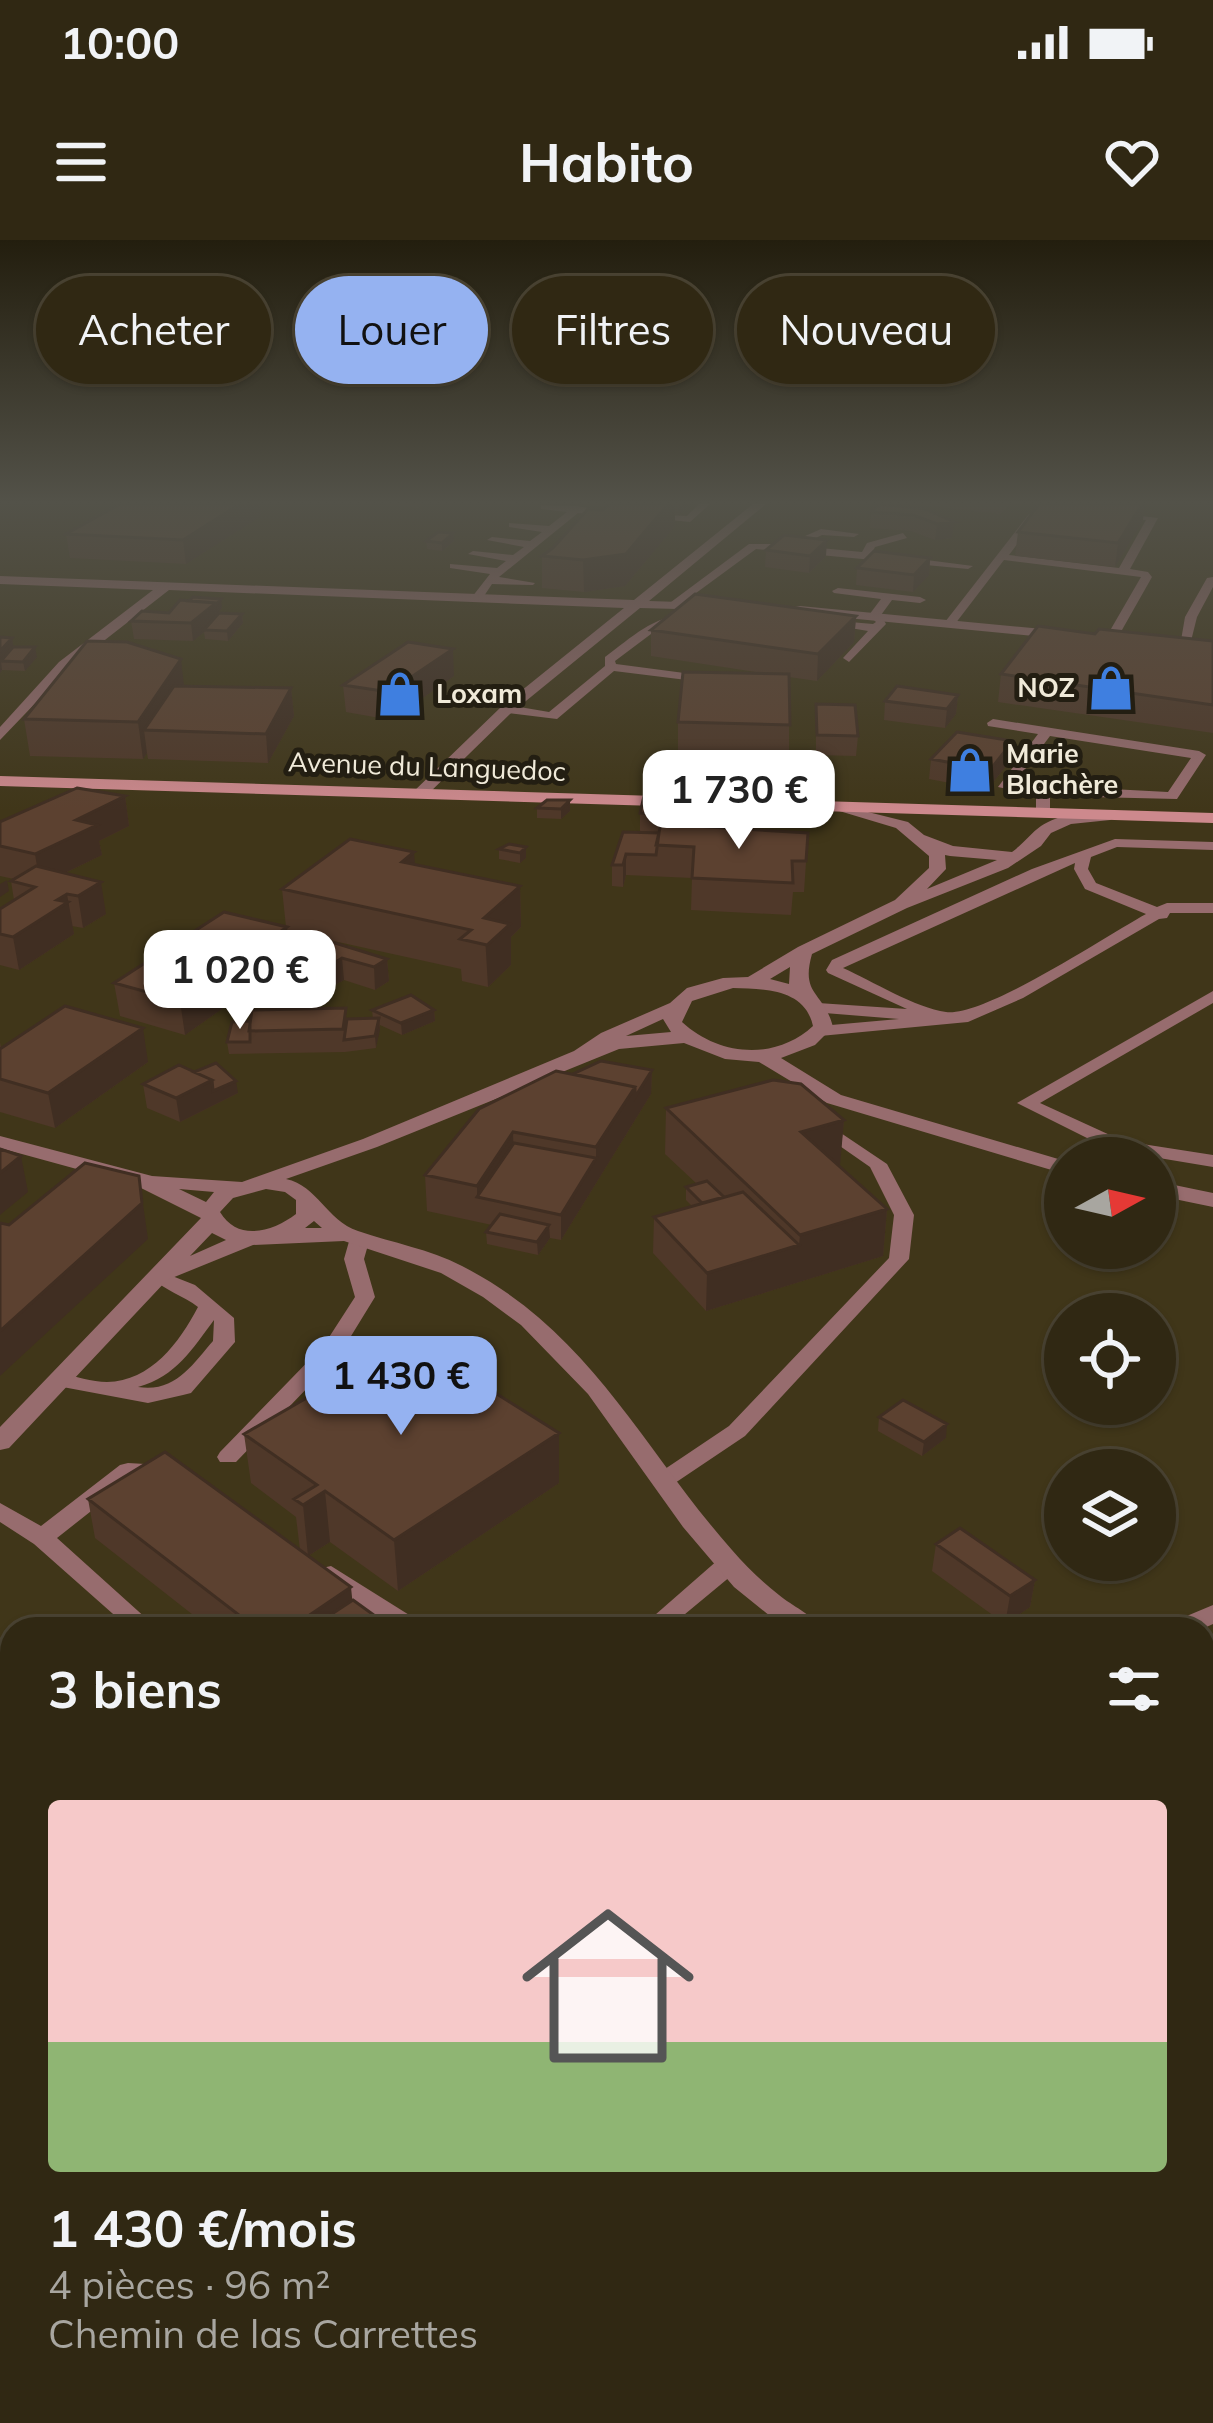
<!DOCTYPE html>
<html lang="fr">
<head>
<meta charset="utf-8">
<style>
  :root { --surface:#302813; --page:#3c3421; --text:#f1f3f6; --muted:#a8a6a0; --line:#4b4433; --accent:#95b2f1 }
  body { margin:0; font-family:Mulish,sans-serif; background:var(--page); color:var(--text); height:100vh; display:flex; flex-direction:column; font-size:45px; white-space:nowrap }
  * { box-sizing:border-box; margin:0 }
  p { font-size:39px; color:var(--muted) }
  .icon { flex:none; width:66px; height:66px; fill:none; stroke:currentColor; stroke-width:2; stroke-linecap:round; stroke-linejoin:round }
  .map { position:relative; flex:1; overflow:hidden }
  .details { position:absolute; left:0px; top:1377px; width:1215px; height:807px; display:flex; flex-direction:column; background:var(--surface); border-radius:36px 36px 0 0; box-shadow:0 3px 9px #0004,0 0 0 3px var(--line) }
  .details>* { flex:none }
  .guide { position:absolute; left:36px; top:36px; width:1143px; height:108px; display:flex; gap:24px }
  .needle { width:78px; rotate:82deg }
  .tools { position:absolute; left:1044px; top:897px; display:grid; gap:24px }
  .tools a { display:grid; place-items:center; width:132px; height:132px; border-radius:50%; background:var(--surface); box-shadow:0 3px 9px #0004,0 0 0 3px var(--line); font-size:60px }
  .price { position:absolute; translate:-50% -102px; padding:0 27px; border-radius:24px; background:#fff; color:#222; font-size:39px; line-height:78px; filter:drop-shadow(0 3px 6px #0008) }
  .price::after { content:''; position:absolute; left:50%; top:72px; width:36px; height:27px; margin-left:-18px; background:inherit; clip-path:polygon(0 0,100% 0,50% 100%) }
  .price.on { background:var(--accent); color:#111 }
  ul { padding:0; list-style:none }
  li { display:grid; align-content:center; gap:24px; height:636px; padding:0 48px }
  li+li { border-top:3px solid var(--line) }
  li span { display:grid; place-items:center; height:372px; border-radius:12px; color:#555 }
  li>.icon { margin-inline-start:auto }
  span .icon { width:216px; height:216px; fill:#fffc; stroke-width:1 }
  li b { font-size:51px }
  h2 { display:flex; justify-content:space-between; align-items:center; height:144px; padding:0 48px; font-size:51px }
  .pill { padding:0 42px; border-radius:54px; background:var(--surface); box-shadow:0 3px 9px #0004,0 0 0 3px var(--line); font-size:42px; line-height:108px }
  .pill.on { background:var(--accent); color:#111 }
  .status { display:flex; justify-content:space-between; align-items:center; height:84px; padding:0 60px; background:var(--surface); direction:ltr }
  .status svg { height:33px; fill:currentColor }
  header { display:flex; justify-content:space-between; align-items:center; height:156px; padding:0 48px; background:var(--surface); font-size:54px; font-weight:700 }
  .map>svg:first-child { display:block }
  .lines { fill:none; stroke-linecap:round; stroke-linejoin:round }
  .lane { fill:#976c6e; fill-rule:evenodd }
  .street { fill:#976c6e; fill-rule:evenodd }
  .secondary { fill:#cd898d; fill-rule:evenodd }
  .wall { fill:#4f3829 }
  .shaded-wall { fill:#402e22 }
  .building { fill:#5c4130; stroke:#402e22; stroke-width:3 }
  .labels { text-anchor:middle; stroke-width:10; stroke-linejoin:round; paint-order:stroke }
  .far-poi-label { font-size:27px; font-weight:bold; fill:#f0ead9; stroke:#231e12; text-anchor:start }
  .far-street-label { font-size:27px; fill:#f0ead9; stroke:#231e12 }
</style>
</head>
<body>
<div class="status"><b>10:00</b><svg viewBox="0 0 49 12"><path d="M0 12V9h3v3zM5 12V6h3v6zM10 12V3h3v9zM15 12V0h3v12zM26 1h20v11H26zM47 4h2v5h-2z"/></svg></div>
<header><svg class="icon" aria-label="menu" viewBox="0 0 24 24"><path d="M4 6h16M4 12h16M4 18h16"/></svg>Habito<svg class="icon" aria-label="heart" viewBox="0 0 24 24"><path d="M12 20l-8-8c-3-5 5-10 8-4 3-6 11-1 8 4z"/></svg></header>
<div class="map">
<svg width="1213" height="2183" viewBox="0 0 1213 2183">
  <rect width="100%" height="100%" fill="#403619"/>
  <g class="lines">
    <path class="lane" d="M699 264H710L690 282 642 277 647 274 687 276Z
      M541 265 577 266 615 273 610 276 578 273 499 337 535 343 533 345 492 344 482 359H474L472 357 490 334 450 328V324L497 328 506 321 468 314 473 311 513 315 524 307 487 300 492 297 530 301 542 292 509 287V283L549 286 567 272 541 269Z
      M1115 273 1158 278 1130 329 1148 332 1152 337 1114 404 1104 401 1141 337 1004 320 955 384 945 382 1029 274 1038 276 1009 315 1119 328 1146 280 1119 278Z
      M821 289 859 294 854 297 822 295 799 306 862 312 867 303 903 293 907 298 875 307 872 313 973 326 968 329 756 309 677 367 667 365 749 304H787Z
      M1213 337V347L1197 377 1189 409 1179 412 1185 377 1207 338Z
      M838 348 920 357 926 360 920 363 892 360 881 375 886 384 849 422 843 418 868 391 821 383 827 380 873 384 876 382 869 375 881 359 834 353 832 351Z
      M688 374 692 375V379L659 388 615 421 616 424 707 436 711 437V443L614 431 557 479 508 473 502 469 508 465 549 472 605 426V417C632 397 653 376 688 374Z
      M993 479 1199 511 1206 515 1177 559 1050 556V572L1043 576 1036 572V555L998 547 1038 494 988 486 987 483ZM1050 496 1191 518 1168 552 1014 544Z
      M1115 599 1213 602V610L1117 607 1091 617 1088 629 1096 643 1157 667 1167 663H1213V673H1170L1167 678 1159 679 1023 758 968 782 820 796 811 791 820 786 899 779 812 772 810 768 818 763 907 769 828 733 826 730 832 720 1032 629ZM1075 623 1074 629 1085 649 1146 674C1106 696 985 777 946 772 916 768 872 741 843 728Z
      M1213 751V763L1040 863 1123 901 1213 915V927L1111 910 1017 863Z
      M820 879 887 924 914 975 909 1019 745 1196 672 1245H656L653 1240 656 1235 729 1186 889 1018 894 975 870 927 814 888 811 884 814 880Z
      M360 992 370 998 364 1019 375 1057 340 1114 236 1222H220L217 1217 220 1212 324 1105 355 1057 344 1019 350 998Z
      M162 1032 195 1045 234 1078 235 1102 191 1153 183 1155 148 1163 52 1145 49 1140 52 1135 60 1133C75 1136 92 1142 107 1142 151 1141 179 1103 198 1067 184 1056 164 1050 152 1038ZM214 1080 213 1101C192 1125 175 1153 138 1147 177 1136 192 1109 214 1080Z
      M128 1223 162 1225 173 1232 162 1239 133 1238 57 1298 158 1389H130L34 1304 0 1282V1263L41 1286 120 1225Z
      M728 1317 737 1319 740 1325 737 1331 667 1389H639L719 1319Z
      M331 1326 422 1383 425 1389H395L322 1340 319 1334 322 1328Z
      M1213 1365V1384L1202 1389H1167L1170 1383Z
      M0 1681 12 1686V1717L0 1712Z
      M10 2014 12 2051 0 2056V2018Z"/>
    <path class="street" d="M753 264H766L649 361 711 363 716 364V370L640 368 510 474 425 557 411 554 500 468 624 368 169 350 69 428 0 500V487L59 422 153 350 0 344V336L634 360Z
      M800 366 1064 391 1071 395 1064 399 795 373V367Z
      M836 564 908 582 924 595 953 606 1012 612C1023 604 1031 593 1041 586 1059 574 1101 565 1118 575L1110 580 1071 584 1051 593 1041 606 1008 628 907 668 812 714C800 756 824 751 833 787L815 805 781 818 841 855 1065 921V934L827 863 759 822 725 819 684 803 619 809 377 907 286 939C318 946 326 980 358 991 393 1003 429 1009 462 1026 591 1092 641 1207 732 1310 746 1326 762 1342 779 1355 792 1366 812 1374 821 1389H786L734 1347 683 1287 588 1154 521 1085 483 1057 441 1033 344 1001 253 1005 167 1040 9 1208 0 1210V1187L201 978 135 945 0 908V896L152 936 242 942 363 899 574 811 601 793 670 763 687 748 723 738 748 737 798 707 895 660 929 628V616L896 588 836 570ZM945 615 950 616 997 620 927 649 946 629ZM790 727 789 744 770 739ZM733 748C765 749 805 749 813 786 775 821 719 816 682 782L692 761ZM663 779 671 792 626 796ZM179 949 214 952 206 962ZM266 949 285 952 296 960V974C272 992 238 1002 220 972L233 958ZM314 981 322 988H305ZM212 993 226 1000 190 1016Z
      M1155 941 1213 953V967L1155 955Z
      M1203 1619 1213 1622V1651L1203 1648Z"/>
    <path class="secondary" d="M0 536 1213 573V583L0 546Z"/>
  </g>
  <path class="wall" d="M120 264H260L261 276 186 324 70 318 66 294Z
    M383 264H424L418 268Z
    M579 264H691L678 275H675V286L625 346 584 352 542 348V316L606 267Z
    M912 264H1010L1001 274Z
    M925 269 952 298 935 300 911 291 870 288 871 272Z
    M1143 280 1115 327 1015 316 1018 292Z
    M426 301H454L442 311 427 309Z
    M766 310 826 316 809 333 765 327Z
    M930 318 929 335 913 352 856 345 857 328Z
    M222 368 217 375 242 374 243 383 228 401 205 399 204 392 193 401 134 399 131 381 169 373Z
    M856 376 854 402 817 441 789 437V514L678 510V482L769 434 651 416V390Z
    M1095 394 1213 401V493L998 462 1001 434Z
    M0 397 12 398 13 407 37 417 25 431 2 430 0 433Z
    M454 436 391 480 346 472 343 445Z
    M184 446 291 448 294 476 268 523 148 519 147 513 143 519 30 516 24 479Z
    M897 446 958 455 956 474 945 488 884 480 885 461Z
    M816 464 858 496 856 516 816 515Z
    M931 519 1010 521 987 550 929 539Z
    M125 556 129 586 99 601 102 615 65 633 106 674 83 688 72 686 74 694 19 730 0 725V669L14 660 11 641 14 639 0 636V582Z
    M714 559 713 587 808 593 804 652H793L791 675 691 670 692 638 626 635 623 647 612 646V625L640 592V573Z
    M570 560V571L561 579 537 578V568Z
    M509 604 526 618 520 623 499 619V609Z
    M415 625 520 646 521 687 511 697V725L488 747 462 741 461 729 288 691 291 720 185 795 120 776 114 743 286 687 282 649Z
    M299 712 387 719 389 741 375 750 344 740 335 745 301 735Z
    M372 770H434L435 781 402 795 380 785 376 808 345 812 229 814 227 802 232 782 373 779Z
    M0 802 1 808 148 822 55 888 0 872Z
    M652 830 651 854 561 1000 550 998 538 1015 487 1004 486 992 492 985 427 971 425 935 573 834Z
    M143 844 238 853 180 882 147 868Z
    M666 868 844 880 839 926 887 969 883 1016 706 1071 653 1013 654 977 692 966 686 960V947L697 944 665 914Z
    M879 1177 946 1198 922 1216 878 1191Z
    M559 1193V1243L398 1351 330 1302 308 1316 300 1310 296 1277 251 1243 244 1194Z
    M88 1259 353 1360 382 1381 383 1389H211L95 1298Z
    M936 1304 1035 1340 1030 1367 1005 1384 932 1331Z
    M1203 1404 1213 1405V1474L1203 1473Z
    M12 1461V1642L0 1630V1468Z
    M497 2172H590L579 2183H508Z"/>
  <path class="shaded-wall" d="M240 264H260L261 276 186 324 183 300Z
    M668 264H675V286L625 346 584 352 583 320Z
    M679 264H691L678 275Z
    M1142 264H1145L1143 280 1115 327 1118 303Z
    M954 282 952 298 935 300 937 284Z
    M453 293 454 301 442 311V303Z
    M827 300 826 316 809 333 810 316Z
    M930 318 929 335 913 352 914 335Z
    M221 359 222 368 217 374 218 381 193 401 191 383Z
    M242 374 243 383 228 401 227 391Z
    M856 376 854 402 817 441 818 414Z
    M12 398 15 416 1 421 2 430 0 433V411Z
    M35 407 37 417 25 431 23 422Z
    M453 409 454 436 391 480 389 452Z
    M181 419 185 454 144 490 147 513 143 519 138 482Z
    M291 448 294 476 268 523 266 494Z
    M958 455 956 474 945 488 947 469Z
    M1013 501 1010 521 987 550 990 530Z
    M125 556 129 586 99 601 102 615 40 645 35 614 76 580Z
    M570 560V571L561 579V569Z
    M526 607V618L520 623V613Z
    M414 612 417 652 402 622Z
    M626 614V635L623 647V625Z
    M7 640 9 651 0 657V644Z
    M101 642 106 674 83 688 78 656Z
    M520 646 521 687 511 697V725L488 747 484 678Z
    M67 654 74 694 19 730 13 697 57 660Z
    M287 687 291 720 185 795 180 761Z
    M342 718 344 740 335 745 334 723Z
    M387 719 389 741 375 750 374 727Z
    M434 770 435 781 402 795 401 783Z
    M379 778 380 790 376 808 375 796Z
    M143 788 148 822 55 888 48 853Z
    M652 830 651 854 561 1000V975L596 918V907L635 847Z
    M212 840 236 841 238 853 180 882 176 858Z
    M844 880 840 926 798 938 801 892Z
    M513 892 514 928 477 957V946Z
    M21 916 28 952 0 975V933Z
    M139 936 148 999 0 1136V1091Z
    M887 969 883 1016 706 1071 707 1033 799 1005 800 995Z
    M549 985 550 998 538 1015 537 1002Z
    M947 1184 946 1198 922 1216 924 1202Z
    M559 1193V1243L398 1351 394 1300Z
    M325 1251 330 1302 308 1316 303 1265Z
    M1035 1340 1030 1367 1005 1384 1010 1356Z
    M351 1347 355 1387 353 1389H289Z
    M67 2172H98L88 2183H57Z
    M564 2172H590L579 2183H553Z"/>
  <path class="building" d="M120 264H240L183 300 66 294Z
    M609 264H668L626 314 583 320 542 316 553 308 588 269 603 270Z
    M879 264 925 269 954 282 937 284 913 275 871 272Z
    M1039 264H1142L1118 303 1018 292Z
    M438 292 453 293 442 303 426 301Z
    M784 295 827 300 810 316 766 310Z
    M874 311 930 318 914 335 857 328Z
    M695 354 856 376 818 414 651 390Z
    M193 357 221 359 216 365V363L189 361Z
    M180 360 216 363 191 383 131 381 142 371 169 373Z
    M219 373 242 374 227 391 204 390Z
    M1038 386 1095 394 1099 389 1213 401V465L1001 434Z
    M0 397 12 398 0 411Z
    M87 401 127 402 181 419 138 482 24 479Z
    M408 402 453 409 389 452 343 445Z
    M13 407H35L23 422 1 421Z
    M683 432 789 434 790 485 678 482Z
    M174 446 291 448 266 494 144 490Z
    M897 446 958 455 947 469 885 461Z
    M816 464 855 465 858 496 817 495Z
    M957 492 1013 501 990 530 931 519Z
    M77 548 125 556 76 580 97 585 35 614 0 606V582Z
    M644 556 714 559 713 575 640 573Z
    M547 560H570L561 569 537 568Z
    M661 584 808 593 806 621H792L793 643 692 638 694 607 656 605Z
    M623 592 659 593 656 615 626 614 623 625H612Z
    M350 599 414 612 402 622 520 646 484 678 510 684 487 705 460 699 471 690 282 649Z
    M509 604 526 607 520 613 499 609Z
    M36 626 101 642 78 656 67 654 57 660 68 662 13 697 0 694V669L35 647 11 641Z
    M224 672 287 687 180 761 114 743Z
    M322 699 387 719 374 727 342 718 334 723 299 712Z
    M411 755 434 770 401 783 372 770Z
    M65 766 143 788 48 853 0 839V809Z
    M346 768 343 789 249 791 252 770Z
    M379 778 375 796 344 800 347 779Z
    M250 781V802H227L232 782Z
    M601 821 652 830 635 857V847L573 834Z
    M216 823 236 841 213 851 212 840 194 832Z
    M179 825 212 840 176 858 143 844Z
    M556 831 635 847 596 907 513 892 477 946 425 935 479 869Z
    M773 840 801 844 844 880 801 892 887 969 800 995 666 868Z
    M514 903 596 918 561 975 477 957Z
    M0 909 21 916 0 933Z
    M85 923 139 936 142 963 0 1091V983L9 985Z
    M707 941 724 957 702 963 686 947Z
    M743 952 799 1005 707 1033 654 977Z
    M500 974 549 985 537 1002 486 992Z
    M409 1099 559 1193 394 1300 325 1251 303 1265 294 1259 317 1245 244 1194Z
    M903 1160 947 1184 924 1202 879 1177Z
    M165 1212 351 1347 289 1389H257L88 1259Z
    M960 1288 1035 1340 1010 1356 936 1304Z
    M353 1360 382 1381 370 1389H309Z
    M1203 1404 1213 1405V1446H1207L1203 1430Z
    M12 1461V1603L0 1591V1468Z
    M12 2057V2172H67L57 2183H0V2070Z
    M522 2172H564L553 2183H533Z
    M1089 2172 1108 2183H1084Z"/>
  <linearGradient id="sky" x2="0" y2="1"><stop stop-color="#231e0e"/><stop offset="0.46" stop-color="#535249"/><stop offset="1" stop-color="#535249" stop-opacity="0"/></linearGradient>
  <rect width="1213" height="570" fill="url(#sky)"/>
  <defs>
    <g id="shop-bare" transform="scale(3.6)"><path d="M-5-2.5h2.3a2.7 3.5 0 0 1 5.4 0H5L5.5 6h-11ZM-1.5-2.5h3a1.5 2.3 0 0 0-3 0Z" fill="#3f7fe0" stroke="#231e12" stroke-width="2.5" paint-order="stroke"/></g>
  </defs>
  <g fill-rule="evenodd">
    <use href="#shop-bare" x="1111" y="448"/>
    <use href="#shop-bare" x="400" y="454"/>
    <use href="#shop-bare" x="970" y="530"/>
  </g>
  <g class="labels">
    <g class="far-poi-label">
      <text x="1075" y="457" text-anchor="end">NOZ</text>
      <text x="436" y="463">Loxam</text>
      <text x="1006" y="523">Marie<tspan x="1006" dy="31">Blachère</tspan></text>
    </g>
    <g class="far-street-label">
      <text transform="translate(427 527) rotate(2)" y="9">Avenue du Languedoc</text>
    </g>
  </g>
</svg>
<div class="tools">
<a><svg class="needle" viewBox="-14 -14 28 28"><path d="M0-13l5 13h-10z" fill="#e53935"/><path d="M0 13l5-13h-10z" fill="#a8a6a0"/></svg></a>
<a><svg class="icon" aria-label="locate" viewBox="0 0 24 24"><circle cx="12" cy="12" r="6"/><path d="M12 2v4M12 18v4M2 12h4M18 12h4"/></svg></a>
<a><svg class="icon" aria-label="layers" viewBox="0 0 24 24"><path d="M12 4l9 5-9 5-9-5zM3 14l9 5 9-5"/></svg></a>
</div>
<b class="price" style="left:739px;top:612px">1 730 €</b>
<b class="price" style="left:240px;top:792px">1 020 €</b>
<b class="price on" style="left:401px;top:1198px">1 430 €</b>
<div class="guide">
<a class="pill">Acheter</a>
<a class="pill on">Louer</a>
<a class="pill">Filtres</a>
<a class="pill">Nouveau</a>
</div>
<section class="details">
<h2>3 biens<svg class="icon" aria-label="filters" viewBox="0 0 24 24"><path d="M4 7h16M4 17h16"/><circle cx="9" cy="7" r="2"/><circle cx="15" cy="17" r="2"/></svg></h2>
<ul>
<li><span style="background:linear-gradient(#f6c9c9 65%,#8fb573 0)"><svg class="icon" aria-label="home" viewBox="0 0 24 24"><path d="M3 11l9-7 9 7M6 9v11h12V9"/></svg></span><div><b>1 430 €/mois</b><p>4 pièces · 96 m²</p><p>Chemin de las Carrettes</p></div></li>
</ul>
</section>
</div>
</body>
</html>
